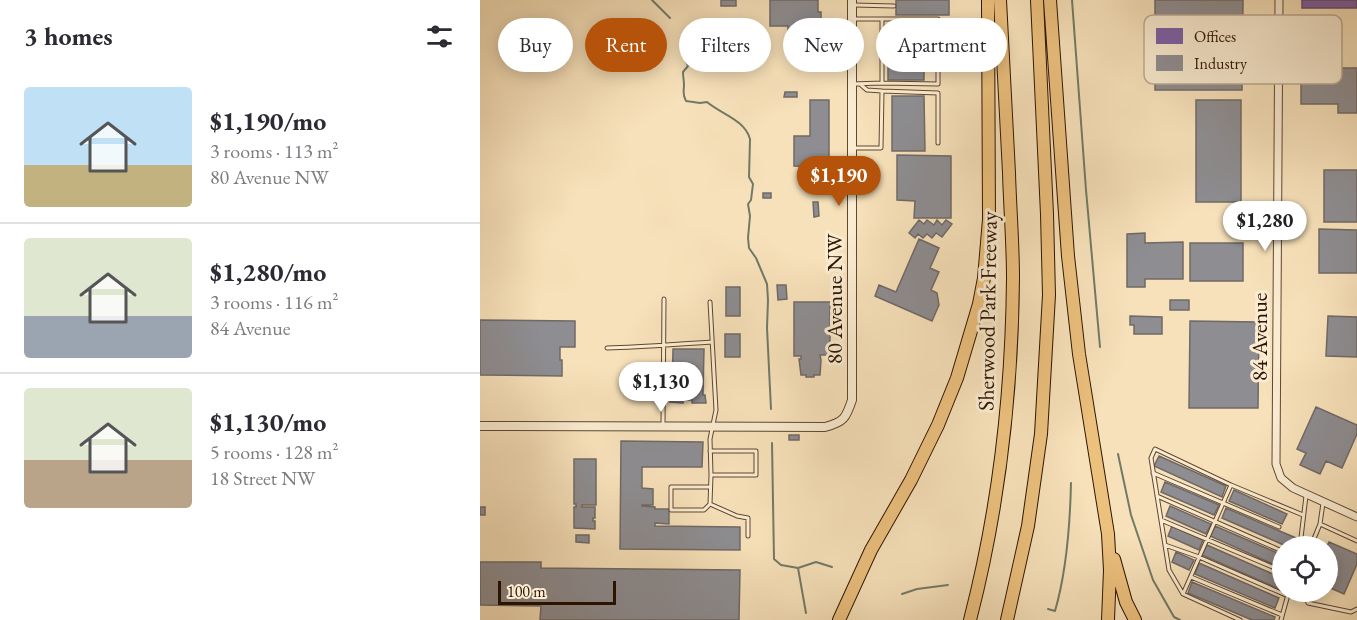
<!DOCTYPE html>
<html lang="en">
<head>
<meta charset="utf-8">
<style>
  :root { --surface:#fff; --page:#f7f7f7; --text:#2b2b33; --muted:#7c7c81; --line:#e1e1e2; --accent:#b45309 }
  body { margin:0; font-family:"EB Garamond",serif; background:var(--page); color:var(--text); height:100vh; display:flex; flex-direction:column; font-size:22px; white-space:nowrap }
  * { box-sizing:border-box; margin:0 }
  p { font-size:20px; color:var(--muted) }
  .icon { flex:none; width:33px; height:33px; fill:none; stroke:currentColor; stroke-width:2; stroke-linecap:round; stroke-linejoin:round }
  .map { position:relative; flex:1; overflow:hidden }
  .panel { display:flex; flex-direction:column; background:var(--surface); width:480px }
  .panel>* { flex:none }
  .hud { position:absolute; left:18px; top:18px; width:570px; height:54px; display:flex; gap:12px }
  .tools { position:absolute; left:792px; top:536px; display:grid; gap:12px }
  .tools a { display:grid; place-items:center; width:66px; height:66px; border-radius:50%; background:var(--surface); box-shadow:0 3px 15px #0003; font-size:30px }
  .scale { position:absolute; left:18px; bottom:15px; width:118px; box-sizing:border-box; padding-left:6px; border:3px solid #2d1400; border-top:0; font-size:16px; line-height:21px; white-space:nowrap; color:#2d1400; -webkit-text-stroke:4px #faecd2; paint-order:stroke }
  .price { position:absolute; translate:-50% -51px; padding:0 14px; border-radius:21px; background:#fff; color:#222; font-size:20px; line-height:39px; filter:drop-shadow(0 2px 3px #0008) }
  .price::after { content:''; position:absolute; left:50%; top:36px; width:18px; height:14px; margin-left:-9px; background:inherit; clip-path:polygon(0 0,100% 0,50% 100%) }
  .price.active { background:var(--accent); color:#fff }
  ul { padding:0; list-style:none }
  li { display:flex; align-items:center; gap:18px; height:150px; padding:0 24px }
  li+li { border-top:2px solid var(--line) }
  li span { display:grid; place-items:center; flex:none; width:168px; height:120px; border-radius:6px; color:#555 }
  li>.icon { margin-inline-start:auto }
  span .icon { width:72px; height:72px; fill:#fffc; stroke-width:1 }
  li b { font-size:26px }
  h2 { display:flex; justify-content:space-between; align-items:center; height:72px; padding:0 24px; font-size:26px }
  .chip { padding:0 21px; border-radius:27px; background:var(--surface); box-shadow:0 3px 15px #0003; font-size:21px; line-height:54px }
  .chip.active { background:var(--accent); color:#fff }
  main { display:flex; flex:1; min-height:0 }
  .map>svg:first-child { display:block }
  .offices { fill:#7b5ea7; stroke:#644875; stroke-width:1.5 }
  .industry { fill:#8d8d92; stroke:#706966; stroke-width:1.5 }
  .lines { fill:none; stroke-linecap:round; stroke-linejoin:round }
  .stream { stroke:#717a67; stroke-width:2 }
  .service-casing { stroke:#60472e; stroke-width:5 }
  .minor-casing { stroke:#60472e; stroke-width:9 }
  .tertiary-casing { stroke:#60472e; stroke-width:10 }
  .motorway-casing { stroke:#2d1400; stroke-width:14 }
  .service { stroke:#faecd2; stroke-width:3 }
  .minor { stroke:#faecd2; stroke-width:7 }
  .tertiary { stroke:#faecd2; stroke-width:8 }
  .motorway { stroke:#ecc07d; stroke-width:12 }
  .labels { text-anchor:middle; stroke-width:6; stroke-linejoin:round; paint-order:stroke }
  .street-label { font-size:22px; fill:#2d1400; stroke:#faecd2 }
  .key { fill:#faecd2; stroke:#bcab93; stroke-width:1.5 }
  .key-label { font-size:16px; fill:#2d1400 }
</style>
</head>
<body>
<main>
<section class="panel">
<h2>3 homes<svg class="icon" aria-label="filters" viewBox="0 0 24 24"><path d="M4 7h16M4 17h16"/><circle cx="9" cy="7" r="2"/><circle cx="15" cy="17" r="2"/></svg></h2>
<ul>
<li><span style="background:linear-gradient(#bfe0f5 65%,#c2b280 0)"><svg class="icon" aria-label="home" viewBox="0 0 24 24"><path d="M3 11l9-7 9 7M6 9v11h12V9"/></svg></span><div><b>$1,190/mo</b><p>3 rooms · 113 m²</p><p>80 Avenue NW</p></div></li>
<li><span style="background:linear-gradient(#dfe7d0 65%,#9aa5b1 0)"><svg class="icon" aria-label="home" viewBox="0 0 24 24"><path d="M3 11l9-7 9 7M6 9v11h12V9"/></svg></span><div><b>$1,280/mo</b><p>3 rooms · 116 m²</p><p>84 Avenue</p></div></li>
<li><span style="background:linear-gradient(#dfe7d0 60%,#b9a48a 0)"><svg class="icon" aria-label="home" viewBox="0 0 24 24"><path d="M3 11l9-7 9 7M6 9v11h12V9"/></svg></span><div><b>$1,130/mo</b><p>5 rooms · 128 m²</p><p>18 Street NW</p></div></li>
</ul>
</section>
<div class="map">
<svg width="877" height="620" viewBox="0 0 877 620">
  <rect width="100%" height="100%" fill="#f7e1ba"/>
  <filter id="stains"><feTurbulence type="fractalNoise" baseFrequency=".00333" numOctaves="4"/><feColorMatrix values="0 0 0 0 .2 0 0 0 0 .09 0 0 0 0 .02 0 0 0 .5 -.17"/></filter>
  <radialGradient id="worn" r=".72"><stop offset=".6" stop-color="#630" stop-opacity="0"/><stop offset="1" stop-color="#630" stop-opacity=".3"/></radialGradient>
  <path class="offices" d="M822 0H877V8H822Z"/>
  <path class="industry" d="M241 0H256V6H241Z
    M290 0H338V12H341V21H331V42H308V26H290Z
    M416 0H469V15H416Z
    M675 0H763L762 90H675Z
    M408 25H444V80H408Z
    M821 68H877V113H858V104H821Z
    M305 92H317V97H304Z
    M412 96H444L445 151H412Z
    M330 100H349V167L314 166V136H330Z
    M716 100H761V202H716Z
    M417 155 471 156V218H434L435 201 417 200Z
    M844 170H877V222H844Z
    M283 193H291V198H283Z
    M333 202H338L339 216 334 217Z
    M439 220 444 224 447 220 454 225 457 220 462 225 466 220 472 224 462 237 456 233 452 238 447 234 443 238 438 234 435 238 429 233Z
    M839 229 877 230V273H839Z
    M665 233V243L703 242V279H665V287H647V234Z
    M439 239 459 248 450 268 459 272 451 290 457 293 459 305 452 321 395 296 399 285 416 292Z
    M710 243H763V281H710Z
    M297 285H306L307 299 298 300Z
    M246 287H260V316H246Z
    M690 300H709V310H690Z
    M314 302H350V355H340L341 360 340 375H334V377H326V375H321L319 359H321V356H314Z
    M650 316 682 317V334H654V325H650Z
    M848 316 877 317V357L846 356Z
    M0 320 95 321V347H80V360H82V376L0 375Z
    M710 321 779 322 778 408H709Z
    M245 334H260V357H245Z
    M193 349H224L223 395H225L226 403H212V400H203V403L190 402 191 395H192Z
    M836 407 877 425V434L862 468 846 461 840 474 820 465 826 453 817 449Z
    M309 435H319V440H309Z
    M141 441 223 442 222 467H162V488L173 489V505H162V506L175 507V509H189V524L175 523V526L260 527V550L140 549Z
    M679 456 746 486 742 497 674 466Z
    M94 459H116V505H102V507H115V518H113V521H115V529L94 528V507H96V504H94Z
    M685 482 739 505 734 515 681 492Z
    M754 490 807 514 802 524 749 501Z
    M690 506 731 524 726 534 686 516Z
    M0 507H5V515H0Z
    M746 508 816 538 813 546H806L742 518Z
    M692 526 723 540 719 550 688 536Z
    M735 526 802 555V568L730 536Z
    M96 535H109V543L96 542Z
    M849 542 877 554V564L864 594 848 587 847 546Z
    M727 545 802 578 799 589 722 555Z
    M696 552 714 560 709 570 692 562Z
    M0 562H61V568L260 570 259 620H60L61 606 0 605Z
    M719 563 799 598 795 608 715 574Z
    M712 582 795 617 794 620H772L708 593Z"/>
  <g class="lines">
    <path class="stream" d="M172 0 190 18
      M592 0 606 190 620 347
      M205 38 209 41C210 49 203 58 208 66L203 72C203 76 204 81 204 85 204 92 202 94 206 101L220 103 227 102C241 114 265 120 270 139L269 177 273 184 271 200 268 204 270 216 268 238 269 248 276 258 287 284 288 300 287 328 291 409
      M292 443 294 559 301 565 318 568 326 613
      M638 454 651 515 673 580 694 617 700 620
      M318 568 336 562 352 567
      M422 594 437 589 468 585
      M568 609 575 611C587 570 590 526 591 483"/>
    <g class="service-casing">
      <path id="service" d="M374 5 414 6
        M374 19H458V84L402 83
        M372 84 402 83V19
        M402 91 458 93V143
        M375 148H401L402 91 387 90 380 84
        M127 348C163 347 197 344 232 342
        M183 425 184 299
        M230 451H276V475H231L230 439 236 410 230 302
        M673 473 799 527
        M751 485 823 515
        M230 487H191V510H224L230 504 231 475
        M677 496 802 551
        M230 504 257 516 268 518V536
        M681 520 802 571
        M840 524 877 541
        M685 545 719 557 808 596
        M820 546 826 496
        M831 546 840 524 843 503
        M711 577 802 615
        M824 591 828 603 871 612 877 609
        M703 594 751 485 675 449 671 458 689 570 703 594 760 620
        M801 620 809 591"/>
    </g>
    <g class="minor-casing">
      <path id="minor" d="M799 0 796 464 801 478 813 488 877 517"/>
    </g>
    <g class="tertiary-casing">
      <path id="tertiary" d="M0 426 345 427C364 422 366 418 372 400V0"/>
    </g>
    <g class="motorway-casing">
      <path id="motorway" d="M570 0 588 256 599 354 628 534 630 570 628 620
        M634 559 646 602 655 620
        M359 620 391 550 431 480 458 425 477 378 499 304 504 278 509 219 508 0
        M490 620C519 508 532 393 533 278 533 243 530 208 529 173 526 115 523 58 520 0
        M527 620 548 526 561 434 569 295 567 214 557 0"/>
    </g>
    <use href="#service" class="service"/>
    <use href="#minor" class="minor"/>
    <use href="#tertiary" class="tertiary"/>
    <use href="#motorway" class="motorway"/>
  </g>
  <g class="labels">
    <g class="street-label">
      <text transform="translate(354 299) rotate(-90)" y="8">80 Avenue NW</text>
      <text transform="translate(507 311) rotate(-89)" y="8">Sherwood Park Freeway</text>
      <text transform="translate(779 337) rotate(-90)" y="8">84 Avenue</text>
    </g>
  </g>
  <rect x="664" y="15" width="198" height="69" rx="9" class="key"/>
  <rect x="676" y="28" width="27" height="16" fill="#7b5ea7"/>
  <rect x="676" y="55" width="27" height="16" fill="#8d8d92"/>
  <g class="key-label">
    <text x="714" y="42">Offices</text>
    <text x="714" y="69">Industry</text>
  </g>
  <rect width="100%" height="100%" filter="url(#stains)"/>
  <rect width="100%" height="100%" fill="url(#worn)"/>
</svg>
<div class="tools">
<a><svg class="icon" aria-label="locate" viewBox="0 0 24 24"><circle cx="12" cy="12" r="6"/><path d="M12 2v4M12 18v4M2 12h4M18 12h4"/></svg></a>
</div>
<div class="scale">100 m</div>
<b class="price active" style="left:359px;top:207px">$1,190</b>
<b class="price" style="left:785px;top:252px">$1,280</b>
<b class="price" style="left:181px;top:413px">$1,130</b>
<div class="hud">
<a class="chip">Buy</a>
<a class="chip active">Rent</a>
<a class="chip">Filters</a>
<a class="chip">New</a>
<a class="chip">Apartment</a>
</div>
</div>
</main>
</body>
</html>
